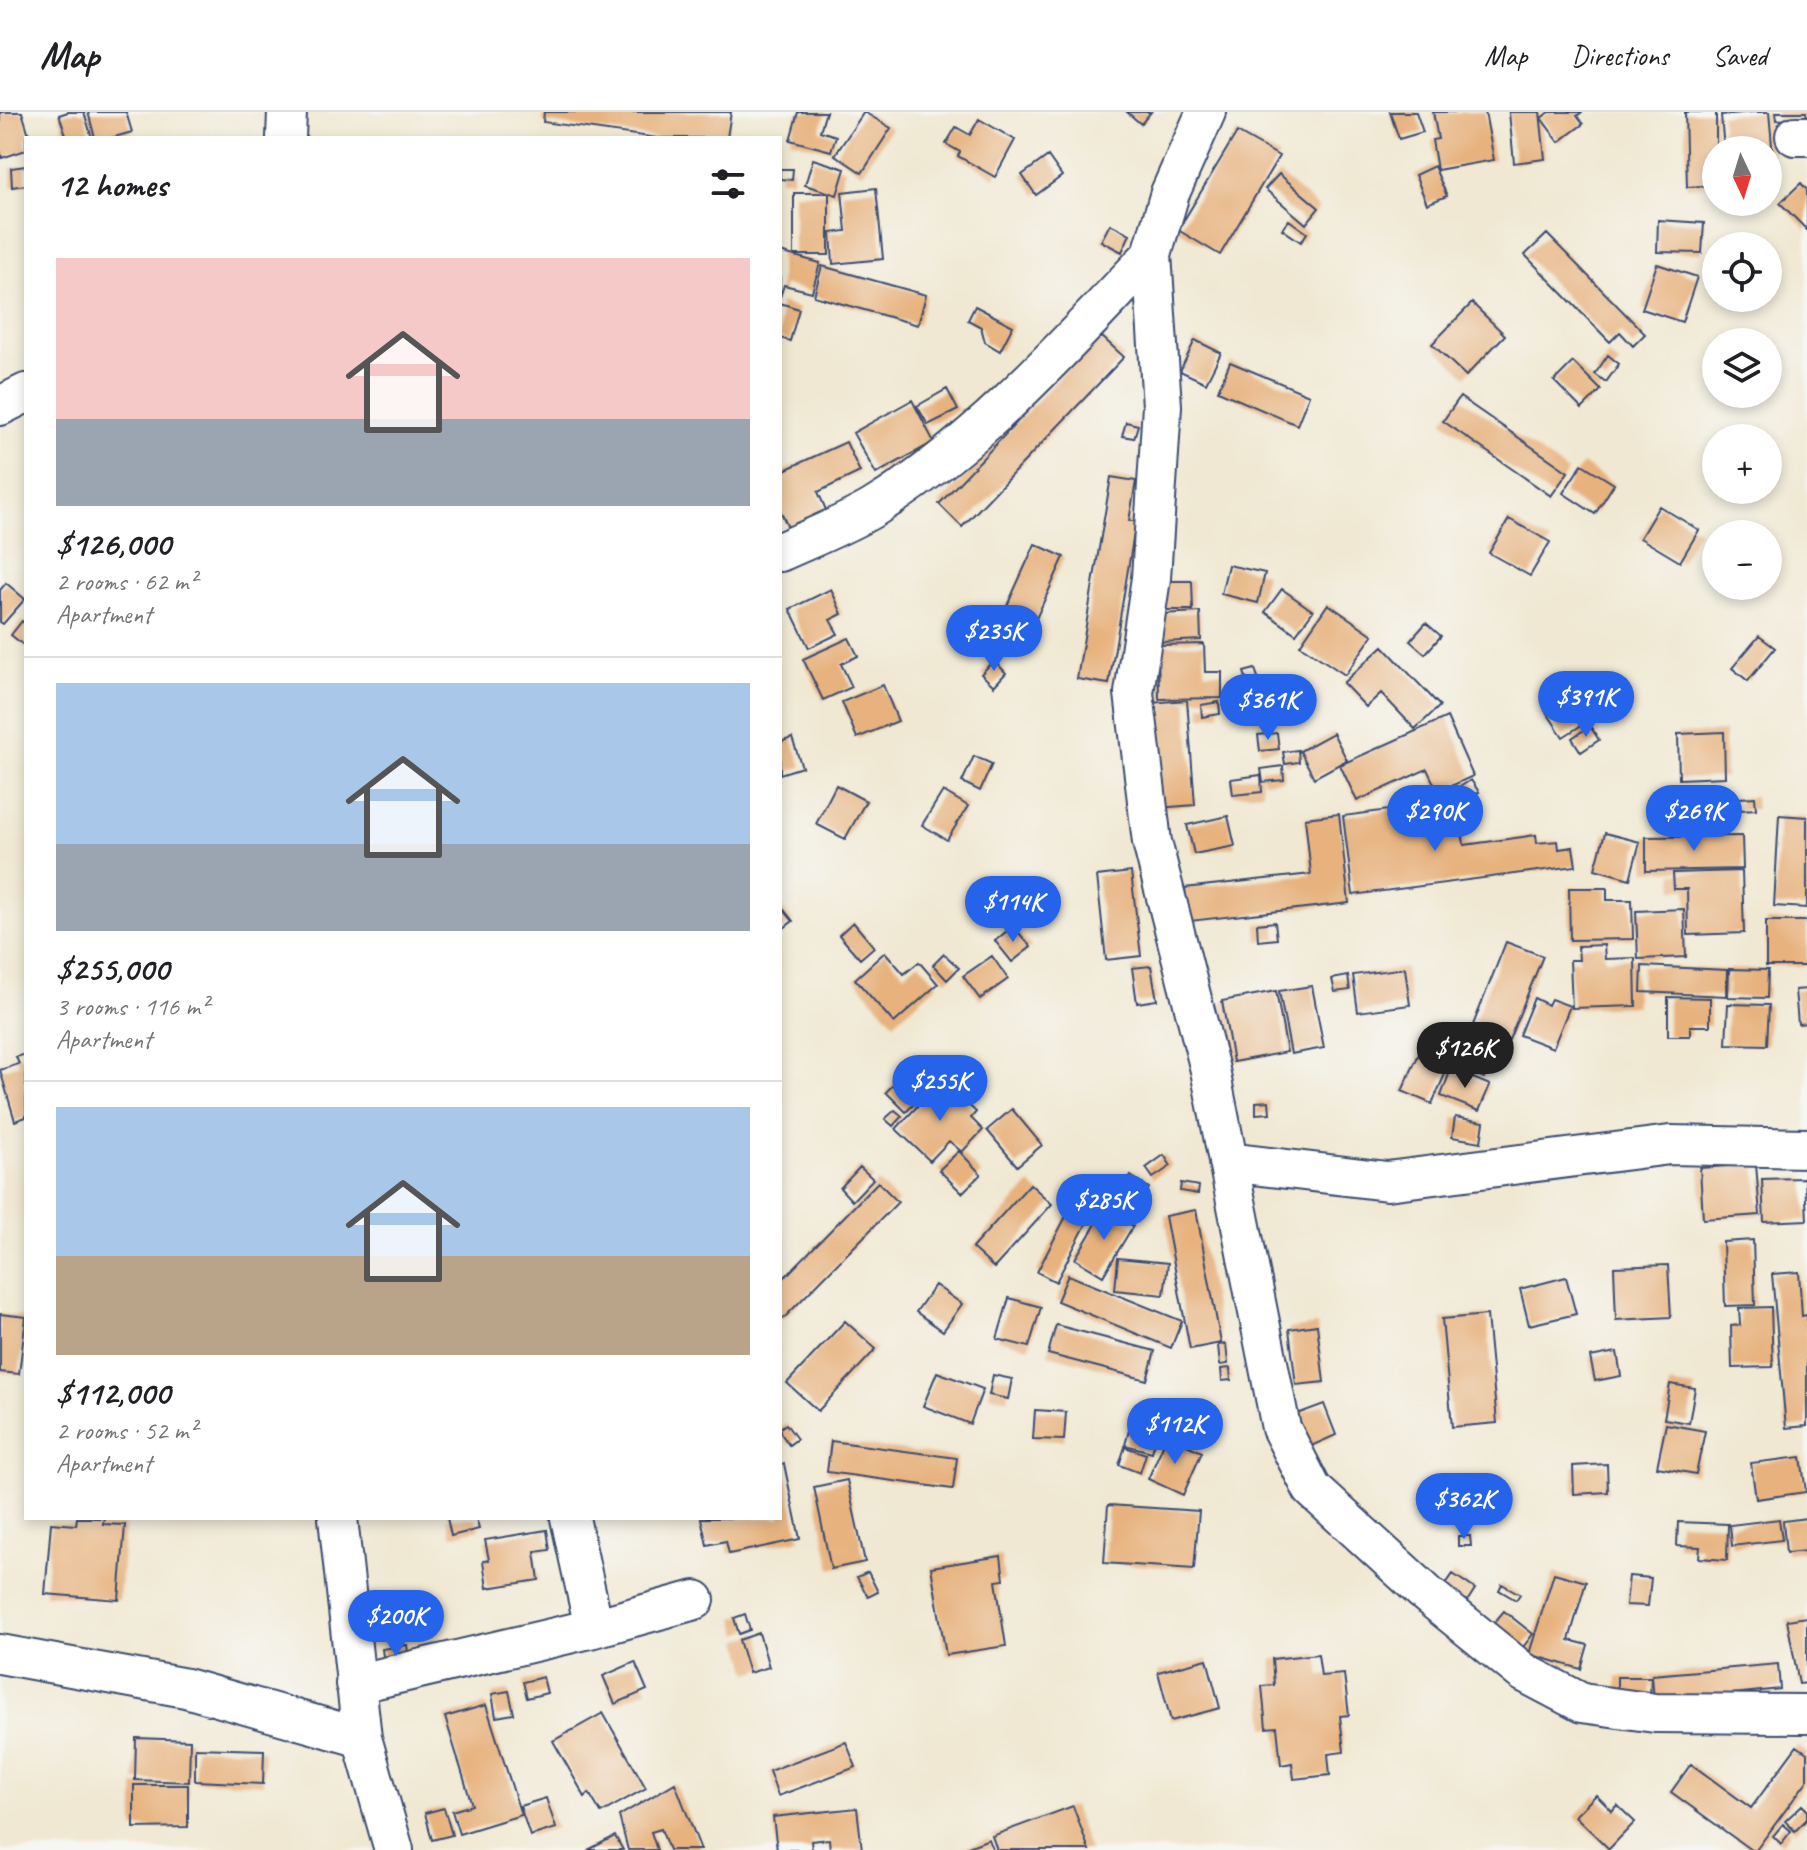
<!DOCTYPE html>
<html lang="en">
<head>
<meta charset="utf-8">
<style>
  :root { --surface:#fff; --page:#f6f6f6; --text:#202124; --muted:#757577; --line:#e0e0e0; --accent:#2563eb }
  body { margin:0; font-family:Caveat,sans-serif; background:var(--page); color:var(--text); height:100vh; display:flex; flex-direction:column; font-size:30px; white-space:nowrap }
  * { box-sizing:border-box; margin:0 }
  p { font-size:26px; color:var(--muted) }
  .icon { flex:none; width:44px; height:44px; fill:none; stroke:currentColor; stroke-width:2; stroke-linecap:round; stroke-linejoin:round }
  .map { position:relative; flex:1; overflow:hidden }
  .panel { position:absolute; left:24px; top:24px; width:758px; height:1384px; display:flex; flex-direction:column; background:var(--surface); border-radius:0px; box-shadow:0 4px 12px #0003 }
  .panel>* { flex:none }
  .needle { width:52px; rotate:176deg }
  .tools { position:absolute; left:1702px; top:24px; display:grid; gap:16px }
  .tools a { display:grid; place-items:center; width:80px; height:80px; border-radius:50%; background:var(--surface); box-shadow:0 4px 12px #0003; font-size:40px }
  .price { position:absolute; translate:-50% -68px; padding:0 18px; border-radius:28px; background:var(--accent); color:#fff; font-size:26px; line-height:52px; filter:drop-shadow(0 2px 4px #0008) }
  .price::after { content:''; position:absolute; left:50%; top:48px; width:24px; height:18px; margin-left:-12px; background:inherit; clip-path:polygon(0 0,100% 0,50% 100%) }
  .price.on { background:#222; color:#fff }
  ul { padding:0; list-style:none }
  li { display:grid; align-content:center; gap:16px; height:424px; padding:0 32px }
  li+li { border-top:2px solid var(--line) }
  li span { display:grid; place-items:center; height:248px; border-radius:0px; color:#555 }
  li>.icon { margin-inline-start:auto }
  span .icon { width:144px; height:144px; fill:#fffc; stroke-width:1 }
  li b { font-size:34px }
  h2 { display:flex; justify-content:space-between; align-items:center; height:96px; padding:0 32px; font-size:34px }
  header { display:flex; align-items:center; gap:48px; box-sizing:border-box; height:112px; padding:0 40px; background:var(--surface); border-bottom:2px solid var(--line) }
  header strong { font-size:38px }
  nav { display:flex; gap:44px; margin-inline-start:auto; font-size:28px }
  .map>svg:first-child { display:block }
  .building { fill:#e7b27e }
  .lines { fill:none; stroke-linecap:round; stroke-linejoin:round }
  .minor-casing { stroke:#3b4b6f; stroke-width:42 }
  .minor { stroke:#fff; stroke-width:38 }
</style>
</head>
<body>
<header>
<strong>Map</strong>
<nav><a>Map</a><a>Directions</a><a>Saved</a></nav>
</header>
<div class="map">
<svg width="1807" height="1738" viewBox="0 0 1807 1738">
  <rect width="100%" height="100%" fill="#f6f6f2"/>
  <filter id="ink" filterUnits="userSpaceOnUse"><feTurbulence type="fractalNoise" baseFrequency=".0125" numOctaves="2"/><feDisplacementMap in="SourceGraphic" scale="16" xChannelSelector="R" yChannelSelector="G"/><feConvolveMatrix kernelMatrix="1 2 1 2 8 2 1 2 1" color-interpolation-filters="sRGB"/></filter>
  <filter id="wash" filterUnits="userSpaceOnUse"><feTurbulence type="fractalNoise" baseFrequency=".006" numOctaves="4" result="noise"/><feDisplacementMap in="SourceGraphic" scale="32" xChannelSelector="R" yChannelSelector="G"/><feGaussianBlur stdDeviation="1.8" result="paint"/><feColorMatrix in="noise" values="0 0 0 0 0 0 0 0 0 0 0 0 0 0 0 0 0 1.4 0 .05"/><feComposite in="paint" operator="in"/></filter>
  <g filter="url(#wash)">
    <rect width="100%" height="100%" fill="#f0e8d2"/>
    <g id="blocks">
      <path class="building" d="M0 0H22L30 26H26V38L2 46 0 38Z
        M68 0H84L92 26H67L59 3Z
        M88 0H126L132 20 111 26H95Z
        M544 0H731L727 26H657L543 10Z
        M798 0H826L820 19 836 24 831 39 790 28Z
        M864 0 891 16 862 61 835 43Z
        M1127 0H1151L1141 12Z
        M1390 0H1416L1423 20 1399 27Z
        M1433 0H1485L1494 48 1437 58 1432 28 1438 27Z
        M1509 0H1540L1545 47 1514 51Z
        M1550 0H1582L1577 4 1583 12 1559 30 1541 6Z
        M1685 0H1716V73L1687 75Z
        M1752 0H1769L1774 56H1768V38H1724L1721 3Z
        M1776 0H1806L1807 6 1777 8Z
        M979 7 1015 28 995 65 958 44 960 40 946 32 956 15 970 23Z
        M1237 20 1279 44 1220 143 1178 118Z
        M1048 44 1062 64 1036 83 1022 63Z
        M813 47 845 57 837 83 805 73Z
        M26 54V73L12 75 11 56Z
        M1434 54 1447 84 1427 92 1415 63Z
        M780 57H793L792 68 780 67Z
        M1279 62 1319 96 1306 112 1265 77Z
        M1801 71 1807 78V118L1780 91Z
        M876 76 883 147 833 152 831 121 846 119 842 80Z
        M794 81H829V143H794Z
        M1289 108 1307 121 1301 130 1282 117Z
        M1658 108 1704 111 1702 141 1657 140Z
        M1110 112 1130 122 1122 140 1101 129Z
        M1547 122 1645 222 1633 234 1620 220 1610 230 1525 143Z
        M780 140 820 151 812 180 784 173 780 185Z
        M1657 152 1697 165 1682 210 1642 197Z
        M822 154 926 183 918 213 814 184Z
        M780 191 799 197 790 229 780 226Z
        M1472 191 1505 223 1466 264 1432 232Z
        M975 194 1013 214 1000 239 985 230 981 215 968 208Z
        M1100 223 1124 245 962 415 939 392Z
        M1195 228 1221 241 1206 271 1180 259Z
        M1608 243 1619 252 1606 270 1595 262Z
        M1230 250 1309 283 1297 313 1218 279Z
        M1573 250 1601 278 1582 297 1554 269Z
        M947 277 958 298 928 313 917 294Z
        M1460 285 1568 360 1551 384 1443 309Z
        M912 288 934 330 876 362 853 321Z
        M1126 310 1138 313 1134 326 1122 324Z
        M846 330 860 360 818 380 827 400 789 418 780 398V360Z
        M1582 352 1614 372 1595 402 1563 381Z
        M1111 365 1136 369 1129 409H1136L1109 572 1077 567Z
        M1659 394 1699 418 1680 450 1640 426Z
        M1509 407 1550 430 1530 464 1489 441Z
        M1035 432 1064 445 1030 520 1001 507Z
        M1228 453 1265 461 1258 491 1221 482Z
        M1165 469H1192L1193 498H1165Z
        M6 471 25 487 3 512 0 510V478Z
        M831 477 842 502 830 508 838 522 809 536 790 497Z
        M1282 477 1313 499 1296 522 1265 500Z
        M1328 492 1373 523 1345 563 1300 533Z
        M1200 500 1201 528 1161 530 1160 502Z
        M22 509 26 513V535L11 523Z
        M1426 511 1441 524 1425 542 1410 529Z
        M1759 524 1775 536 1748 569 1732 556Z
        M849 526 858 544 841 552 852 575 823 588 803 547Z
        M1204 532 1205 560H1222V586L1159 587 1158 533Z
        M1383 534 1440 594 1415 617 1381 581 1366 595 1343 571Z
        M994 548 1006 561 994 574 981 562Z
        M1255 557 1261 574 1250 578 1244 560Z
        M883 573 898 609 857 626 842 590Z
        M1582 575 1599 602 1563 625 1545 598Z
        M1187 588 1195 693 1158 696 1150 591Z
        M1219 590 1220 602 1202 605 1201 593Z
        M1447 605 1473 664 1438 680 1427 657 1357 689 1340 653Z
        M1590 614 1599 628 1581 640 1572 626Z
        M1724 620 1725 665 1679 667 1678 622Z
        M1277 621 1279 637 1260 639 1258 623Z
        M1333 621 1347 648 1314 666 1300 639Z
        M792 626 802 655 780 662V630Z
        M1298 638 1299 650 1285 652 1283 640Z
        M974 644 992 652 980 679 962 670Z
        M1283 654 1284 668 1263 670 1261 657Z
        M1261 663 1262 680 1233 683 1231 667Z
        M1471 668 1479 680 1461 692 1453 679Z
        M836 673 866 689 845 727 816 712Z
        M943 679 968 694 947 728 922 713Z
        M1755 685 1756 697 1740 698 1739 686Z
        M1426 693 1430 717 1461 712 1464 733 1536 723 1537 731 1558 729 1559 737 1573 735 1576 754 1353 783 1343 704Z
        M1339 702 1349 791 1190 809 1185 776 1311 762 1305 706Z
        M1779 703 1807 705V796L1774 794Z
        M1228 704 1235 734 1194 742 1187 713Z
        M1605 721 1640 730 1630 767 1595 757Z
        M1742 724 1743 757 1646 759V725Z
        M1742 759 1744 821 1688 823 1687 777H1674L1673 761Z
        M1131 760 1141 844 1106 848 1097 764Z
        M1569 776H1607V788H1632L1633 827 1570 828Z
        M780 793 793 809 780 819Z
        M1684 797 1686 845 1638 847 1636 799Z
        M1766 809H1807V854H1766Z
        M853 810 874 835 860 847 839 823Z
        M1275 810 1277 827 1258 829 1257 812Z
        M1013 814 1031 835 1012 850 995 829Z
        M1506 830 1543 844 1509 928 1473 913Z
        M1604 833 1605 847 1635 846 1636 894 1572 896 1570 848H1579L1578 834Z
        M885 840 904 862 919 850 938 872 894 911 855 867Z
        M944 842 959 856 947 868 933 853Z
        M992 844 1008 867 980 887 963 864Z
        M1151 854 1157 888 1137 891 1132 856Z
        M1642 854 1727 858 1726 884 1641 880Z
        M1405 856 1410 893 1358 900 1353 863Z
        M1729 857 1768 858 1767 886 1728 885Z
        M1348 864 1350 878 1335 880 1332 867Z
        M1312 874 1324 936 1291 942 1279 879Z
        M1807 877V911L1798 912 1795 878Z
        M1276 879 1287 940 1233 950 1222 889Z
        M1668 885 1710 886V914H1690V924H1668Z
        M1534 886 1548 893 1551 887 1570 894 1553 936 1519 923Z
        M1728 892 1769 893 1767 933 1726 932Z
        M1471 916 1499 928 1484 966 1456 954Z
        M1423 933 1452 946 1432 992 1402 979Z
        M26 942V1005L15 1009 0 958 19 952 16 945Z
        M1451 957 1490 973 1479 999 1441 984Z
        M942 968 976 1000 971 1006 983 1018 962 1040 949 1029 930 1049 896 1017Z
        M897 969 917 989 906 1000 886 980Z
        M1269 989 1270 1001 1256 1002V990Z
        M1012 997 1042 1033 1017 1054 987 1018Z
        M895 998 902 1004 893 1014 885 1007Z
        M1455 1005 1484 1010 1481 1030 1452 1025Z
        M959 1039 981 1062 962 1081 939 1058Z
        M1164 1043 1171 1054 1153 1066 1146 1056Z
        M1756 1052 1760 1103 1703 1107 1700 1056Z
        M860 1055 873 1067 852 1089 840 1076Z
        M1131 1064 1149 1076 1131 1109 1106 1093 1119 1074 1123 1076Z
        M1805 1066 1807 1108 1764 1110 1762 1067Z
        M878 1070 898 1090 783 1207 780 1203V1170Z
        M1181 1071 1199 1074 1198 1082 1180 1079Z
        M1030 1072 1052 1092 994 1156 972 1136Z
        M1074 1089 1093 1099 1056 1170 1037 1160Z
        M1105 1097 1133 1114 1103 1164 1075 1147Z
        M1196 1098 1221 1231 1190 1237 1165 1104Z
        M1753 1128 1755 1193 1725 1194 1723 1130Z
        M1118 1146 1168 1151 1164 1183 1115 1178Z
        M1668 1153 1671 1205 1616 1208 1614 1155Z
        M1799 1160 1802 1204 1807 1203V1314L1786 1316 1772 1162Z
        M1068 1163 1182 1209 1171 1236 1057 1189Z
        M1566 1165 1576 1202 1529 1213 1520 1177Z
        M935 1173 962 1192 943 1219 916 1200Z
        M1009 1186 1041 1195 1029 1235 997 1227Z
        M1771 1195 1773 1255 1732 1256 1731 1214 1740 1213 1739 1196Z
        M0 1202 26 1205 19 1262 0 1260Z
        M1487 1203 1497 1311 1452 1315 1442 1207Z
        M845 1209 876 1237 818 1299 787 1271Z
        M1056 1213 1155 1239 1147 1268 1048 1242Z
        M1317 1213 1324 1270 1296 1273 1289 1217Z
        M1226 1232 1228 1252 1220 1253 1218 1233Z
        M1617 1240 1621 1264 1595 1269 1590 1245Z
        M1230 1256 1231 1268 1222 1269 1221 1257Z
        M937 1260 983 1277 970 1312 923 1294Z
        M993 1263 1012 1267 1008 1287 989 1283Z
        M1670 1272 1695 1276 1689 1311 1664 1307Z
        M1324 1292 1336 1323 1309 1335 1297 1302Z
        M1035 1298 1066 1300 1064 1328 1033 1327Z
        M1131 1311 1158 1319 1152 1340 1125 1333Z
        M786 1312 797 1327 789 1333 780 1320V1316Z
        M1666 1312 1705 1319 1696 1362 1657 1355Z
        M1167 1324 1202 1340 1183 1383 1148 1367Z
        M831 1329 957 1346 953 1377 827 1360Z
        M1125 1335 1146 1342 1140 1361 1119 1353Z
        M1801 1345 1806 1380 1756 1387 1751 1351Z
        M784 1352 800 1427 729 1442 726 1429 707 1433 701 1406H780V1353Z
        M1607 1352 1608 1380 1574 1382 1573 1354Z
        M847 1368 865 1450 831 1457 814 1375Z
        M1108 1393 1199 1399 1194 1457 1104 1451Z
        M77 1406H104L103 1412 125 1413 119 1488 45 1482 51 1411 76 1413Z
        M447 1406H476L479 1417 451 1424Z
        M1807 1406V1439L1786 1441 1783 1409Z
        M1779 1407 1782 1428 1732 1434 1730 1413Z
        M1678 1410 1728 1412 1727 1448 1699 1446 1700 1435 1677 1434Z
        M547 1418 550 1438 535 1440 539 1468 487 1476 483 1449 489 1448 485 1428Z
        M1458 1424H1470L1471 1434H1458Z
        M1001 1444 1004 1468 996 1469 1006 1534 946 1543 931 1455Z
        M868 1460 878 1480 868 1485 857 1465Z
        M1554 1461 1586 1470 1569 1528 1588 1533 1581 1557 1529 1542Z
        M1453 1462 1475 1477 1461 1499 1438 1484Z
        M1629 1464 1651 1466 1648 1494 1626 1493Z
        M1502 1472 1520 1482 1516 1488 1499 1478Z
        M1504 1499 1533 1522 1517 1543 1487 1519Z
        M745 1502 750 1518 739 1522 734 1506Z
        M1807 1505V1571L1799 1572 1787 1508Z
        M759 1521 769 1555 749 1561 739 1528Z
        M407 1533 410 1556 385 1559 382 1537Z
        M1318 1542 1321 1564 1344 1562 1349 1603 1340 1604 1344 1640 1328 1642 1330 1663 1294 1667 1292 1651 1281 1653 1277 1615 1266 1616 1262 1574 1274 1573 1272 1547Z
        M1207 1547 1220 1596 1171 1609 1158 1560Z
        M635 1550 647 1578 615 1592 603 1564Z
        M1778 1552 1780 1577 1654 1590 1652 1563Z
        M543 1565 547 1581 527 1586 523 1570Z
        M1617 1565H1651L1650 1588 1617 1587Z
        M509 1579 514 1602 496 1605 492 1582Z
        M486 1593 521 1703 459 1722 452 1699 472 1693 445 1605Z
        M603 1601 646 1676 601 1701 589 1681 585 1685 553 1629Z
        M136 1626 190 1628 189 1670 135 1668Z
        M846 1630 856 1655 778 1684 769 1659Z
        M1797 1634 1807 1641V1669L1756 1738H1751L1671 1680 1691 1652 1751 1696Z
        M195 1636 264 1638 263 1672 195 1669Z
        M675 1671 701 1738H669L661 1717 651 1720 657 1738H628L619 1704Z
        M134 1673H188V1715L134 1716Z
        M1596 1683 1612 1699 1617 1693 1635 1710 1609 1737 1575 1704Z
        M546 1686 556 1716 530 1724 520 1694Z
        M1802 1693 1807 1698V1707L1795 1719 1785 1709Z
        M1073 1694 1089 1738H997L992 1724Z
        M444 1696 452 1723 432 1728 425 1701Z
        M857 1696 862 1738H830L829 1727 811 1729 812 1738H777L773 1705Z
        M1783 1712 1791 1719 1781 1732 1773 1724Z
        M615 1724 623 1738H588Z
        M989 1727 993 1738H960Z"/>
    </g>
  </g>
  <g filter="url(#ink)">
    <use href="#blocks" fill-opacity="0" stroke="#3b4b6f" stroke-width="2"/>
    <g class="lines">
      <g class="minor-casing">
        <path id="minor" d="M1206 0 1170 81 1152 142 1162 294 1151 466 1134 581 1152 730 1210 958 1281 1316 1312 1377 1428 1483 1523 1560 1582 1591 1655 1601 1807 1602
          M1795 24H1807
          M286 26 287 0
          M0 294 26 281
          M780 440C811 426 844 413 873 396 978 332 1068 231 1152 142
          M1228 1050 1387 1069 1670 1033 1807 1036
          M338 1406 362 1626 394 1738
          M570 1406 594 1516
          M0 1542 186 1576 362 1626
          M355 1572 594 1516 695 1488"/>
      </g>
      <use href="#minor" class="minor"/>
    </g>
  </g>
</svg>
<div class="tools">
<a><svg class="needle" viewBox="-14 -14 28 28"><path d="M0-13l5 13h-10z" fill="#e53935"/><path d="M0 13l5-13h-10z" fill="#757577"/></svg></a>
<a><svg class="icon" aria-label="locate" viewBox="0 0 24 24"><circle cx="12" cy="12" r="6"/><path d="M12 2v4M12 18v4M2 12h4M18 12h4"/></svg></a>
<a><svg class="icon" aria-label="layers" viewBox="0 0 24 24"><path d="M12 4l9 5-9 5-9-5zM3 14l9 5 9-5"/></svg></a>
<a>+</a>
<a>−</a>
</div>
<b class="price" style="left:994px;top:561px">$235K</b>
<b class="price" style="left:1586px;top:627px">$391K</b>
<b class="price" style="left:1268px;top:630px">$361K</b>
<b class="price" style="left:1435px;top:741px">$290K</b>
<b class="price" style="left:1694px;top:741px">$269K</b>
<b class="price" style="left:1013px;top:832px">$114K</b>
<b class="price on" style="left:1465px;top:978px">$126K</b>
<b class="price" style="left:940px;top:1011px">$255K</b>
<b class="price" style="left:1104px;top:1130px">$285K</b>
<b class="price" style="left:1175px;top:1354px">$112K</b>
<b class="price" style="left:1464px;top:1429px">$362K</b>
<b class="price" style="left:396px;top:1546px">$200K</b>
<section class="panel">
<h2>12 homes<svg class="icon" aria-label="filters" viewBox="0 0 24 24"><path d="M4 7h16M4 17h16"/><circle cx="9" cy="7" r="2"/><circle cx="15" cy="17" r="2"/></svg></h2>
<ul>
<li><span style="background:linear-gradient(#f6c9c9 65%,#9aa5b1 0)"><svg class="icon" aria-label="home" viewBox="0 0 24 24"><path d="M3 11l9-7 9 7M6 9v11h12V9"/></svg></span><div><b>$126,000</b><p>2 rooms · 62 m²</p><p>Apartment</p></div></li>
<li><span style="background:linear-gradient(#a9c7e8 65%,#9aa5b1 0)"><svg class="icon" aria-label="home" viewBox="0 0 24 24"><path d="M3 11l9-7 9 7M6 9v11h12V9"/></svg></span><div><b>$255,000</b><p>3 rooms · 116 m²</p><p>Apartment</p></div></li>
<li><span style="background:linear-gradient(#a9c7e8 60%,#b9a48a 0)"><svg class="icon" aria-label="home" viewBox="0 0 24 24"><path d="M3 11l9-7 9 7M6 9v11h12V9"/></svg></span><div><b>$112,000</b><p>2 rooms · 52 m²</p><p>Apartment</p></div></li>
</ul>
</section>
</div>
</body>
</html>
